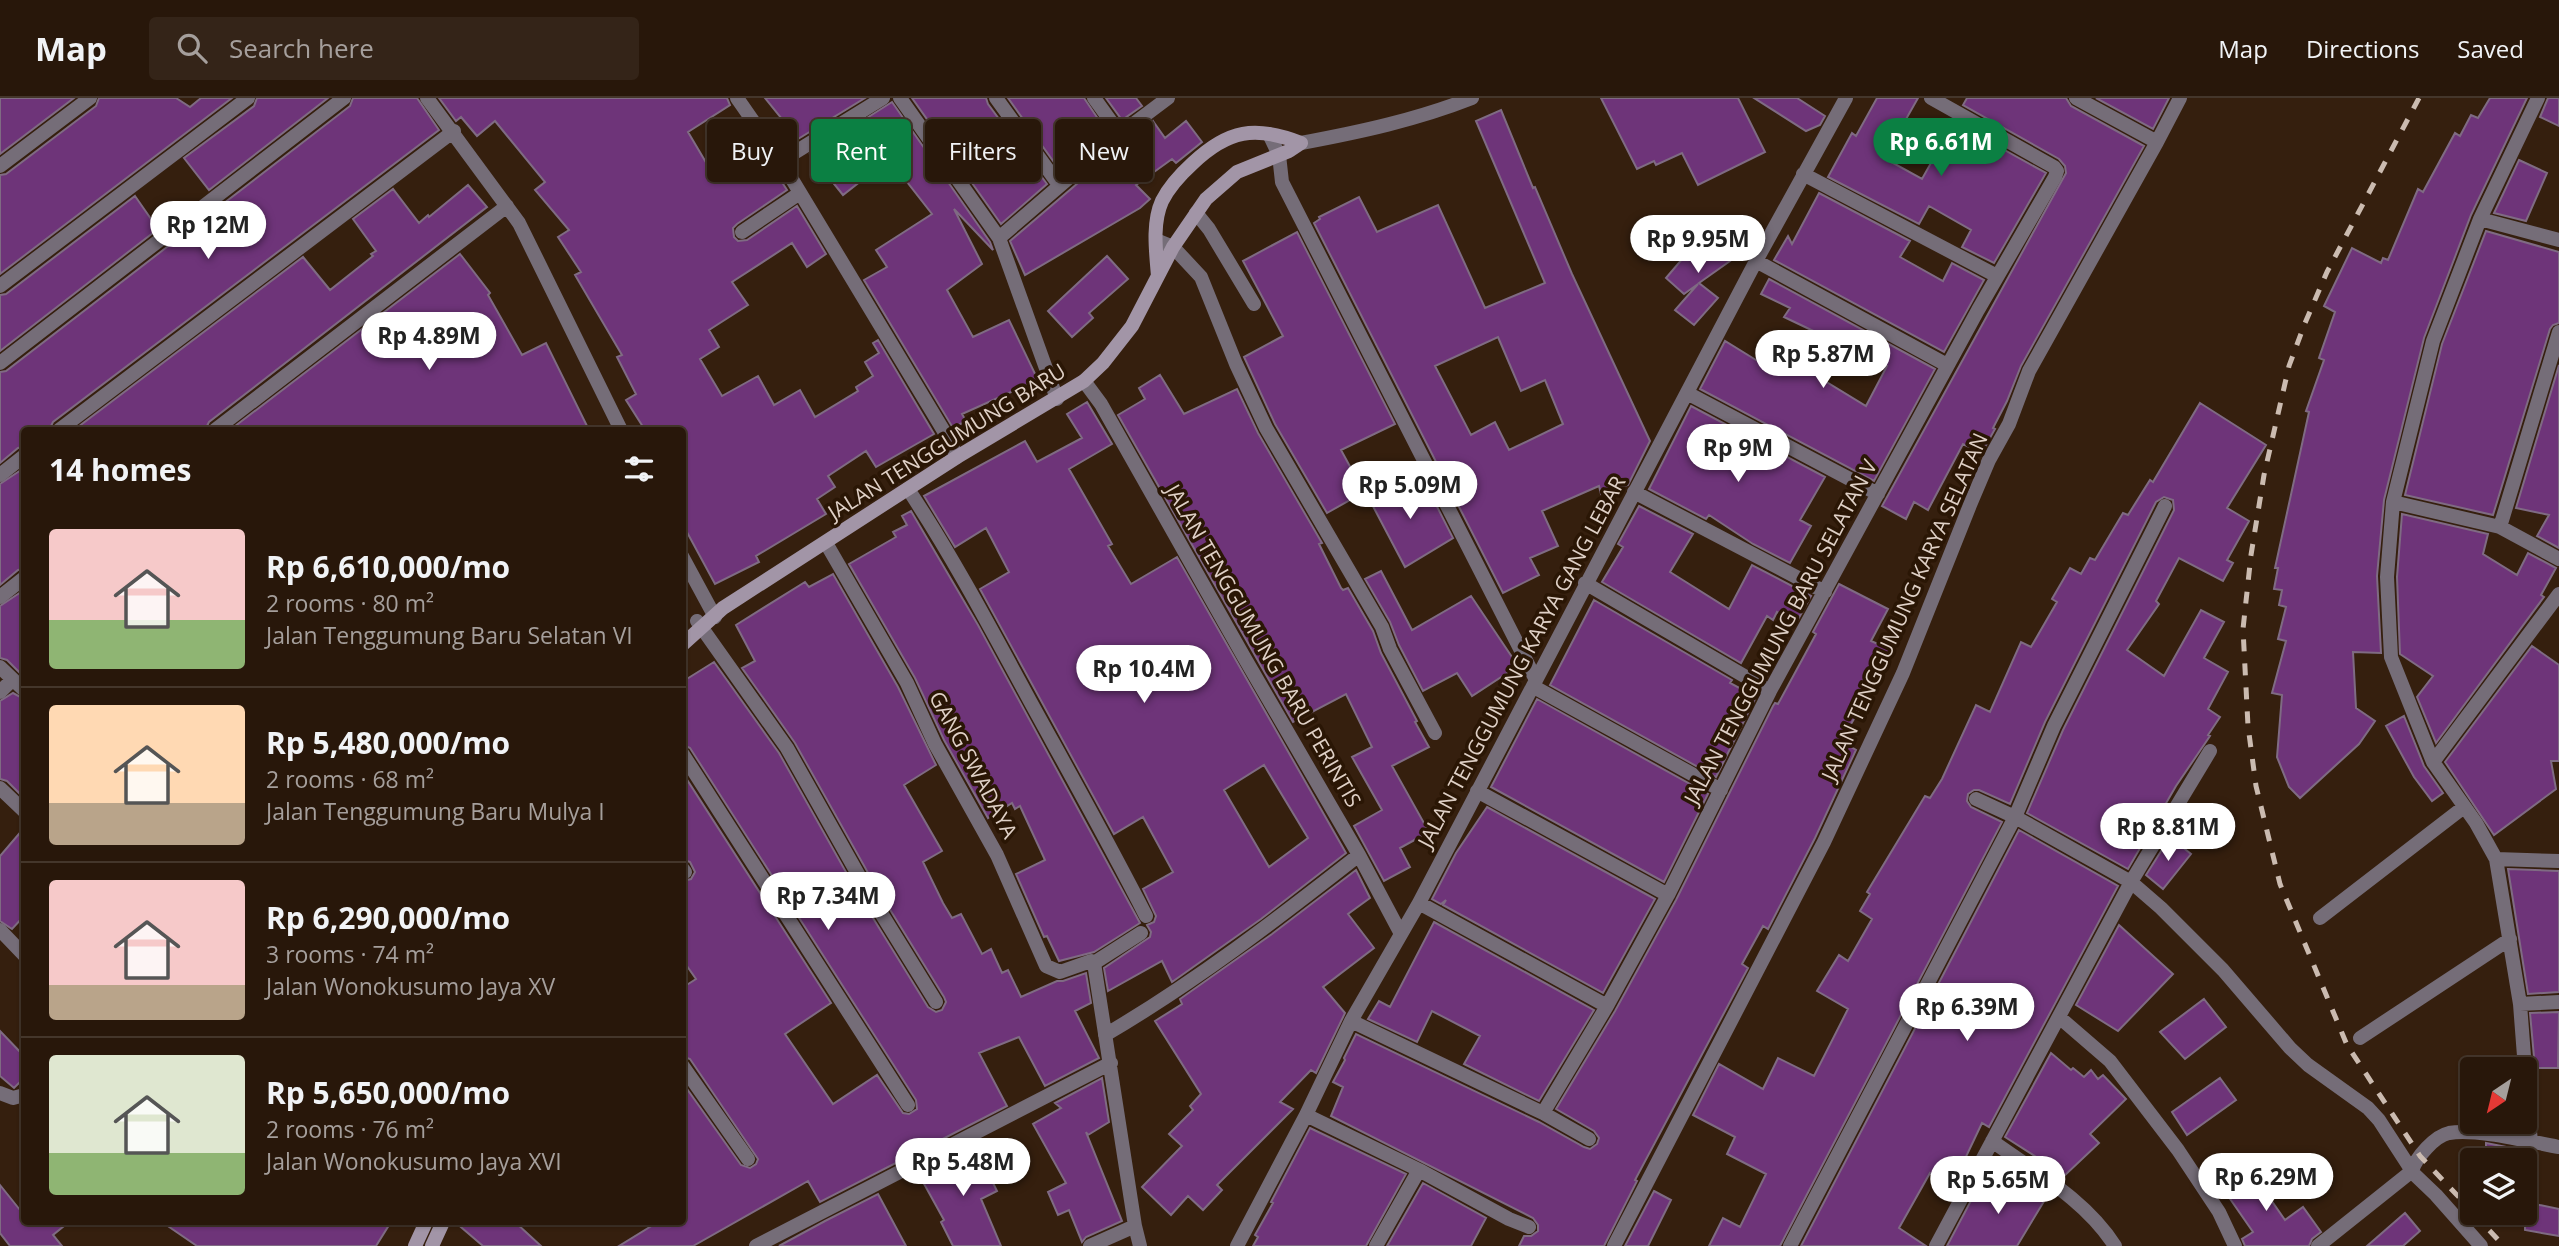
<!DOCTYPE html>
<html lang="en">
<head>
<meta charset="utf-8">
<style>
  :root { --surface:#28170a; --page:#342418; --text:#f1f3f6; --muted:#a59f9c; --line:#44362b; --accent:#0b8043 }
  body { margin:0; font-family:"Open Sans",sans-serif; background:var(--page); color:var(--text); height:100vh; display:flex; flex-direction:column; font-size:26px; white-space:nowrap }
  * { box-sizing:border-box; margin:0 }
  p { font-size:23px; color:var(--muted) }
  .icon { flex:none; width:38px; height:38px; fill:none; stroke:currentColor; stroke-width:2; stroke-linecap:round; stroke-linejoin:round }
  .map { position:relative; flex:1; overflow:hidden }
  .side { position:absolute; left:21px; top:329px; width:665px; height:798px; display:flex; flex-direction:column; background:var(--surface); border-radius:7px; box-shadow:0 2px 5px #0004,0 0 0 2px var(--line) }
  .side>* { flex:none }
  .top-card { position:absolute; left:707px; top:21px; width:665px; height:63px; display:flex; gap:14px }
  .needle { width:46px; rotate:215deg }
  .buttons { position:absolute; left:2460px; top:959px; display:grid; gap:14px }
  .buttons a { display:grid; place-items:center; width:77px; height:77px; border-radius:7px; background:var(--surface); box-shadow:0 2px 5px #0004,0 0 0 2px var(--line); font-size:35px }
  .price { position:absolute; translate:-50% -60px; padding:0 16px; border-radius:24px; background:#fff; color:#222; font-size:23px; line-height:46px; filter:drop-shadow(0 2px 4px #0008) }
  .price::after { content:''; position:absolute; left:50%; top:42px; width:21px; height:16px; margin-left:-10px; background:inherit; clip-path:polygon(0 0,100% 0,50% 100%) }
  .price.current { background:var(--accent); color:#fff }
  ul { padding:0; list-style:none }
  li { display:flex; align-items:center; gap:21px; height:175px; padding:0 28px }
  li+li { border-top:2px solid var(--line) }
  li span { display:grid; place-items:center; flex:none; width:196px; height:140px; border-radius:7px; color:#555 }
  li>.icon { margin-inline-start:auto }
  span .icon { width:84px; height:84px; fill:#fffc; stroke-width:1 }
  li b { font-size:30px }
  h2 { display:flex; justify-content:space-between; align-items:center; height:84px; padding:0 28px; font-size:30px }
  .tag { padding:0 24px; border-radius:7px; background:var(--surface); box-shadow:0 2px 5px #0004,0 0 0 2px var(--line); font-size:24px; line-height:63px }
  .tag.current { background:var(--accent); color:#fff }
  header { display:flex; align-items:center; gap:42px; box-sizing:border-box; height:98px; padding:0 35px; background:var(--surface); border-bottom:2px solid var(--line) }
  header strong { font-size:33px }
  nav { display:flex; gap:38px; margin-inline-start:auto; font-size:24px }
  .search { width:490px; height:63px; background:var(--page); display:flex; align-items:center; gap:18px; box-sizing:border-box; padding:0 24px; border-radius:7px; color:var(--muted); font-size:26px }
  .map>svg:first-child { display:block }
  .building { fill:#6e3479; stroke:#7f6b83; stroke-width:2; fill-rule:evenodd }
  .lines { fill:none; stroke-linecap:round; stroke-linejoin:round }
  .lane { stroke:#756d78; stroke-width:14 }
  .street { stroke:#756d78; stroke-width:14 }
  .secondary { stroke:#a295a7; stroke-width:14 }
  .rail { stroke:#cbbbb0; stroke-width:5; stroke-dasharray:12 12; stroke-linecap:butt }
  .labels { text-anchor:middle; stroke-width:7; stroke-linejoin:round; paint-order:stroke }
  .street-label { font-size:21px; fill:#dfd0c6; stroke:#2a1605 }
</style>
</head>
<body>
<header>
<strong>Map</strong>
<div class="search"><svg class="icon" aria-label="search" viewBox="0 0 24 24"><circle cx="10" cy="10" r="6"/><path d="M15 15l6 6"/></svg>Search here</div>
<nav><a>Map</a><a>Directions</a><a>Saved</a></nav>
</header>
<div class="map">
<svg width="2559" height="1148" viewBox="0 0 2559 1148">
  <rect width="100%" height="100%" fill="#351f0e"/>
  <path class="building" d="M0 0H74L0 56Z
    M99 0H176L190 9 201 0H232L0 176V77L6 76 96 8Z
    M257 0H328L209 92 184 60 254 8Z
    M353 0H417L439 32 53 324 49 332H24V349L18 350 0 365V274L6 273 350 8Z
    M439 0H727L730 7 688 34 717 83 761 52 787 92 737 126 733 130 734 139 738 143 747 142 797 108 826 156 807 169 792 145 732 184 748 207 709 232 719 249 700 261 722 298 758 278 774 307 800 292 815 319 858 293 856 289 873 278 865 264 879 255 873 245 878 242 934 336 876 369 866 353 828 378 835 389 817 401 826 416 756 458 759 464 715 486 682 425V332H645L626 302 636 296 617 259 622 257 575 177 581 174 558 139 569 132 535 92 545 84 495 23 477 38 461 19 456 23Z
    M765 0H865L798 41Z
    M912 0H986L988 6 1047 86 1001 126Z
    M1008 0H1084L1107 34 1061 74Z
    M1106 0H1136L1142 8 1122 22Z
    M1601 0H1738L1765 54 1698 87 1682 55 1656 67 1654 63 1637 71Z
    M1754 0H1797L1825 18 1820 27 1806 33Z
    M1877 0H1918L1884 60 1922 81 1954 24 2046 75 1994 165 1962 149 1971 132 1929 108 1919 126 1828 79 1852 35 1856 38Z
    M1967 0H2066L2071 8 2144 48 2021 268 2007 303 1993 330 1995 331 1981 356 1963 346 1928 412 1914 404 1906 421 1882 408 2066 75 2065 68 2059 61 1963 7Z
    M2096 0H2169L2153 31Z
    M2490 0H2527L2471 117 2424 240 2384 402 2377 478 2381 555 2353 554 2356 610 2375 623 2359 646 2300 700 2289 689 2277 659 2282 597 2272 595 2286 543 2278 541 2286 509 2279 507 2282 492 2274 491 2278 470H2275L2309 314 2306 313 2324 262 2319 260 2335 214 2324 208 2352 150 2381 165 2383 160 2388 162 2418 91 2423 94 2455 35 2460 38 2471 17 2478 20Z
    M2548 0H2559V28L2540 19Z
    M892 4 990 144 993 152 954 111 982 166 947 192 973 239 1009 222 1038 282 962 316 966 323 953 330 864 182 887 169 876 152 932 116 889 61 843 97 810 56Z
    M1501 12 1533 90 1535 89 1572 176 1650 343 1628 387 1601 396 1599 388 1542 413 1558 448 1530 460 1539 477 1503 495 1314 125 1320 121 1319 119 1359 99 1377 134 1438 107 1485 210 1545 185 1476 23ZM1498 239 1521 293 1545 282 1563 326 1509 352 1495 324 1471 337 1435 268Z
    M1153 23 1165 40 1186 23 1202 44 1176 65 1172 61 1136 87 1150 101 1140 110 1025 177 1010 143 1126 44Z
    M2519 62 2547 75 2526 123 2494 115Z
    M468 87 487 109 209 324 205 332H74L303 159 330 192 373 158 371 156 376 153 353 121 393 91 419 125 428 117 429 119Z
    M1819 95 1910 143 1900 159 1943 183 1952 165 1984 182 1944 254 1774 162 1788 138 1792 146Z
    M135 98 158 131 0 253V197L6 196Z
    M1707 130 1730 163 1699 185 1718 200 1694 227 1675 212 1698 186 1684 196 1666 180 1689 153 1685 147Z
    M2486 133 2559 154V225L2553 227 2550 231 2493 417 2405 397 2442 246Z
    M1297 134 1395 326 1341 352 1364 394 1327 415 1275 326 1244 259 1283 238 1243 163Z
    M460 156 490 195 488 197 522 257 546 245 589 332H230Z
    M1107 158 1128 181 1089 215 1093 220 1072 239 1048 213Z
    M1769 181 1935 271 1874 383 1700 291 1725 243 1756 262 1766 247 1866 308 1887 268 1784 219 1790 210 1761 196Z
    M2559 267V450L2537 438 2549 417 2516 410Z
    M1160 277 1184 316 1237 291 1258 335 1322 445 1319 446 1341 490 1343 492 1348 490 1373 533 1381 555 1417 623 1415 624 1429 649 1392 668 1429 734 1400 750 1410 769 1384 783 1354 728 1382 712 1352 659 1372 649 1346 596 1293 624 1118 317 1145 301 1139 290Z
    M1087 304 1112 346 1069 371 1112 446 1108 448 1131 486 1177 459 1346 755 1261 821 1172 884 1162 863 1108 893 1104 870 1150 839 1151 834 1147 827 1154 824 1156 818 1143 791 1173 774 1143 719 1114 736 980 491 1009 474 986 430 955 449 924 398 1025 343 1037 364 1082 340 1067 316ZM1264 667 1308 740 1269 769 1224 692Z
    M2200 305 2266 347 2227 410 2249 423 2227 462 2233 465 2223 483 2179 460 2156 503 2159 506 2127 552 2164 578 2201 512 2224 524 2204 560 2228 574 2208 611 2220 619 2208 637 2210 638 2176 688 2128 771 2027 715 2063 632 2174 412 2173 402 2164 399 2156 404 2045 624 2010 706 1979 692H1974L1968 696 1967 703 1971 709 2002 724 1780 1148H1709L1723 1120 1740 1129 1766 1076 1727 1056 1735 1039 1693 1017 1719 966 1763 991 1778 960 1814 978 1848 911 1817 893 1839 857 1848 863 1872 821 1860 813 1870 796 1867 794 1925 698 1930 700 1942 681 1976 607 1990 614 2021 544 2031 549 2057 504 2052 501 2070 470 2081 476 2090 460 2095 462 2123 415 2128 417 2150 382 2153 384Z
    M1691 308 1825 379 1800 422 1811 428 1790 465 1753 446 1709 417 1706 421 1649 391Z
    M24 370V471L18 472 0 487V386Z
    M1391 381 1401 400 1425 385 1453 440 1405 469 1366 395Z
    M1639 408 1693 436 1670 474 1729 511 1752 467 1811 498 1796 525 1777 514 1773 522 1767 518 1741 565 1602 484 1623 449 1618 446Z
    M911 413 978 527 1140 825 1094 854 1059 863 1047 838 1044 839 1016 776 1045 762 1020 708 1015 711 1012 705 988 720 944 642 915 580 849 466 896 439 893 434 907 427 902 418Z
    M2402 416 2488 436 2483 456 2517 477 2528 455 2556 470 2541 497 2544 499 2436 645 2417 599 2433 578 2400 556 2397 479Z
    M1381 473 1412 532 1471 498 1518 568 1472 598 1457 575 1423 593 1399 547 1390 524 1365 481Z
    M833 476 898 589 936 667 904 687 942 753 923 764 943 805 952 820 961 816 982 856 991 851 1002 875 1008 872 1021 899 1057 883H1063L1086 875 1091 905 1075 913 1099 960 1045 988 1019 939 979 955 1007 1008 820 1104 808 1083 693 1148H619L658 1124H682V984L741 1067 750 1070 756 1066 758 1061 690 961 682 958V890L696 881 682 861V783L691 781 695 774 690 764 682 761V674L831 905 785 936 833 1006 877 977 903 1015 909 1016 917 1011 916 1002 690 650 682 646V584L714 564 779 655 860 799 928 909 936 914 942 912 946 904 944 899 876 789 795 645 742 570 755 563 736 527 805 484 809 489Z
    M1839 486 1888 511 1871 543 1894 553 1841 643 1856 652 1815 740 1768 831 1763 828 1742 866 1748 870 1635 1082 1637 1083 1604 1148H1519L1524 1138H1531L1538 1133V1127L1533 1120 1331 1018 1343 989 1333 984 1345 962 1344 960 1356 936 1539 1024 1584 1049 1590 1051 1597 1046 1599 1040 1594 1033 1556 1011 1615 913 1676 802 1773 608 1775 605 1778 606 1816 536 1813 534Z
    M24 492V579L7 562 0 560V508Z
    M1594 502 1732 582 1730 585 1756 599 1716 679 1550 587Z
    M2532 548 2559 567V663H2551L2556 691 2494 737 2445 664Z
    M13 595 24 601V700L7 683 0 681V603Z
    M1537 601 1708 696 1664 784 1491 689Z
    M2404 618 2424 668 2443 695 2432 703 2414 679 2386 628Z
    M1487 709 1655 801 1603 895 1443 807 1446 802 1441 806 1432 801 1456 755Z
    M24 730V818L12 831 0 823V758Z
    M2019 732 2118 788 1989 1029 1982 1025 1962 1067 1967 1070 1956 1091 1930 1075 1899 1130 1926 1148H1801Z
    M2170 739 2191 756 2163 791 2146 777Z
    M2508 771 2559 773V894L2528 896Z
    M1356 772 1370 800 1348 816 1374 850 1323 889 1345 915 1316 975 1311 972 1280 1004 1293 1011 1217 1087 1222 1092 1203 1112 1188 1098 1171 1117 1142 1089 1182 1048 1169 1036 1193 1012 1190 1008 1201 996 1155 923 1182 906 1180 901 1272 836Z
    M1434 824 1594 912 1539 1003 1464 966 1480 938 1432 913 1417 944 1368 921 1379 903 1390 909Z
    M2119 827 2173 876 2118 933 2076 907Z
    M2204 901 2226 929 2185 961 2160 934Z
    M2559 914 2558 970H2535L2530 915Z
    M0 933 24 958V980L14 990 0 978Z
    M2051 955 2071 972 2073 970 2084 979 2091 972 2098 981 2103 977 2126 1001 2090 1036 2099 1045 2062 1080 2040 1064 2041 1062 2005 1039Z
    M1102 980 1109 1024 1088 1037 1086 1034 1122 1123 1086 1139 1082 1144 1069 1112 1058 1117 1048 1094 1066 1085 1033 1026 1061 1010 1055 1005Z
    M2220 980 2236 1002 2187 1037 2172 1014Z
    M1310 1030 1406 1076 1366 1148H1253L1258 1139 1255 1137 1273 1105 1271 1104Z
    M2486 1045 2512 1050 2511 1062H2486Z
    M974 1046 997 1093 981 1101 1001 1148H953L941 1124 944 1122 918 1075Z
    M2244 1063 2285 1122 2303 1109 2321 1134 2312 1141 2309 1148H2245L2242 1141 2253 1134 2217 1082Z
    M1983 1080 2017 1101 2030 1081 2049 1095 2017 1148H1947Z
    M1423 1085 1486 1120 1471 1148H1387Z
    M0 1087 24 1117V1124H69L53 1137 62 1148H10L0 1135Z
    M1654 1093 1671 1102 1648 1148H1625Z
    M878 1096 906 1148H779L825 1123Z
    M2525 1104 2559 1111V1138L2525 1132Z
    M2405 1115 2420 1133 2403 1148H2367Z
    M162 1124H391L376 1148H197Z
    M455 1124H515L541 1148H483Z"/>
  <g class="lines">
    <path class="lane" d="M1196 115 1209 131 1254 206
      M682 770 685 774
      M1094 865 1141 835"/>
    <path class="street" d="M427 0 519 125 621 332
      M737 0 781 63 948 340 957 359
      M900 0 999 140 1057 301
      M996 0 1059 87
      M1094 0 1120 36
      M2076 0 2157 44
      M1269 36 1279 57 1282 84 1536 582
      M1301 45C1360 34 1416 22 1472 0
      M781 63 883 0
      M0 68 90 0
      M1803 76 1997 178
      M2480 121 2559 142
      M742 134 800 95
      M999 140 1120 36 1168 0
      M1156 142 1173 149 1201 179 1236 266 1266 330 1382 529 1390 551 1435 635
      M1756 163 1947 267
      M0 188 248 0
      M0 265 344 0
      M1084 283 1101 306 1244 559 1359 757 1401 836
      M1687 295 1878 396
      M59 332 454 33
      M215 332 507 108
      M0 377 24 358
      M908 391C953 459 991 531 1030 603 1069 674 1109 745 1146 818
      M1634 394 1825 494
      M2393 404 2500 429 2559 461
      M2500 429 2559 234
      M826 445 907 585 935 646 997 757 1046 868 1060 874 1091 863 1094 865 1135 1128
      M682 458 715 519
      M1585 485 1770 593
      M0 499 24 480
      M697 523 787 650 868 794 936 904
      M0 569 24 592
      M1534 589 1721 692
      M0 594 12 582
      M682 655 908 1007
      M2433 664 2559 496
      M0 690 24 713
      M1477 693 1668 797
      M1976 701 2015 719 2131 784 2161 810 2223 872 2290 950 2308 967 2368 1010 2379 1022 2414 1076 2436 1097 2481 1148
      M2496 761 2559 763
      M1419 805 1607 908
      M2320 820 2464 709
      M0 832 24 857
      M2520 906 2559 904
      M2059 919 2110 963 2178 1052 2219 1114 2235 1148
      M1351 923 1543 1015 1589 1041
      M1105 937C1197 883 1276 822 1359 757
      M2360 940 2510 841
      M682 967 748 1061
      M2525 971 2520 906 2496 761 2476 725 2433 664 2391 559 2387 479 2393 404 2433 243 2480 121 2538 0
      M2525 980 2531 1044
      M0 995 13 1000 24 997
      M1543 1015 1607 908 1668 797 1770 593 1978 212 2055 79 2057 73 2054 69 1931 0
      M1306 1017 1419 1072 1509 1121 1529 1129
      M1992 1043C2035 1074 2086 1102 2115 1148
      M756 1148 1111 965
      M1090 1148 1135 1128 1140 1148
      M1237 1148 1306 1017 1351 923 1419 805 1756 163 1846 0
      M1376 1148 1419 1072
      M1614 1148 1824 744 1903 575 1970 407 1989 362 2009 326 2029 273 2157 44 2180 0
      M1790 1148 2015 719 2054 628 2165 408
      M1936 1148 2131 784 2210 653
      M2318 1148 2412 1073C2416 1059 2435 1038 2449 1035 2476 1030 2531 1044 2559 1049"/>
    <path class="secondary" d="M1158 178C1156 154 1152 125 1162 103 1169 89 1182 75 1193 65 1228 32 1255 27 1301 45
      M682 547 723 510 957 359 1084 283 1103 265 1132 228 1173 149 1206 101 1237 74 1289 53 1301 45
      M415 1148 426 1124
      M432 1148 443 1124"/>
    <path class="rail" d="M2419 0 2327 174 2305 225 2289 268 2264 377 2251 457 2243 531 2248 628 2256 688 2280 786 2347 947 2420 1058 2473 1114
      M2473 1115 2504 1148"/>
  </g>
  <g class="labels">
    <g class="street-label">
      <text transform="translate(947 344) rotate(-32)" y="7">JALAN TENGGUMUNG BARU</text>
      <text transform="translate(1905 509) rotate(-66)" y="7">JALAN TENGGUMUNG KARYA SELATAN</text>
      <text transform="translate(1781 534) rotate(-62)" y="7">JALAN TENGGUMUNG BARU SELATAN V</text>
      <text transform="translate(1263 548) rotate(60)" y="7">JALAN TENGGUMUNG BARU PERINTIS</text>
      <text transform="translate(1522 564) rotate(-62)" y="7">JALAN TENGGUMUNG KARYA GANG LEBAR</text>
      <text transform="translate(973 667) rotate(62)" y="7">GANG SWADAYA</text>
    </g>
  </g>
</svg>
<div class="buttons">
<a><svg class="needle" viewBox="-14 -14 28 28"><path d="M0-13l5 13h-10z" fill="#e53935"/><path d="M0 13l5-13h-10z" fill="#a59f9c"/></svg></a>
<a><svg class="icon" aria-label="layers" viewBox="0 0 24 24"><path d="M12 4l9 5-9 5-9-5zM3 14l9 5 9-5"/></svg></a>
</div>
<b class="price current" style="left:1941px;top:80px">Rp 6.61M</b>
<b class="price" style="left:208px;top:163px">Rp 12M</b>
<b class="price" style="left:1698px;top:177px">Rp 9.95M</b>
<b class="price" style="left:429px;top:274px">Rp 4.89M</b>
<b class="price" style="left:1823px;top:292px">Rp 5.87M</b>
<b class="price" style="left:1738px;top:386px">Rp 9M</b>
<b class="price" style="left:1410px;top:423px">Rp 5.09M</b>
<b class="price" style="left:1144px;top:607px">Rp 10.4M</b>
<b class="price" style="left:2168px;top:765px">Rp 8.81M</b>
<b class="price" style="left:828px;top:834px">Rp 7.34M</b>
<b class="price" style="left:1967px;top:945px">Rp 6.39M</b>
<b class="price" style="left:963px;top:1100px">Rp 5.48M</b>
<b class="price" style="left:2266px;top:1115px">Rp 6.29M</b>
<b class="price" style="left:1998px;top:1118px">Rp 5.65M</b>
<div class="top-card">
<a class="tag">Buy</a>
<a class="tag current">Rent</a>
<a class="tag">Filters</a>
<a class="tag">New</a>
</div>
<section class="side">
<h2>14 homes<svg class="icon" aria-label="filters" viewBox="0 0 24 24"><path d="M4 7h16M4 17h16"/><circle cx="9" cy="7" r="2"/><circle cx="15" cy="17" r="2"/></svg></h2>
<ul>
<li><span style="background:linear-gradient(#f6c9c9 65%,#8fb573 0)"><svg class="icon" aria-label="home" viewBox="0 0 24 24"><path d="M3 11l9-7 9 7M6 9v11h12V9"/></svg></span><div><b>Rp 6,610,000/mo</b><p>2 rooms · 80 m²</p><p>Jalan Tenggumung Baru Selatan VI</p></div></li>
<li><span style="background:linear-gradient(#ffd9b3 70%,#b9a48a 0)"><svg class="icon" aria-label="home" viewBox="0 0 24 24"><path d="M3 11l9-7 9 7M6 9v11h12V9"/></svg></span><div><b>Rp 5,480,000/mo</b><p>2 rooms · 68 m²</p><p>Jalan Tenggumung Baru Mulya I</p></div></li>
<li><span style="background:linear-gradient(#f6c9c9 75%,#b9a48a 0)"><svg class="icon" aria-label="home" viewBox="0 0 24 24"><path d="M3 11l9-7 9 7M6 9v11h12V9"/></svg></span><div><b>Rp 6,290,000/mo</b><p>3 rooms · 74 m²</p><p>Jalan Wonokusumo Jaya XV</p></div></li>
<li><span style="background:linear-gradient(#dfe7d0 70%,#8fb573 0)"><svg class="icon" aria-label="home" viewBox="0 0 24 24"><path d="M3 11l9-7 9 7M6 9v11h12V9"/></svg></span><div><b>Rp 5,650,000/mo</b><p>2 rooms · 76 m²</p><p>Jalan Wonokusumo Jaya XVI</p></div></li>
</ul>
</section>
</div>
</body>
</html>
